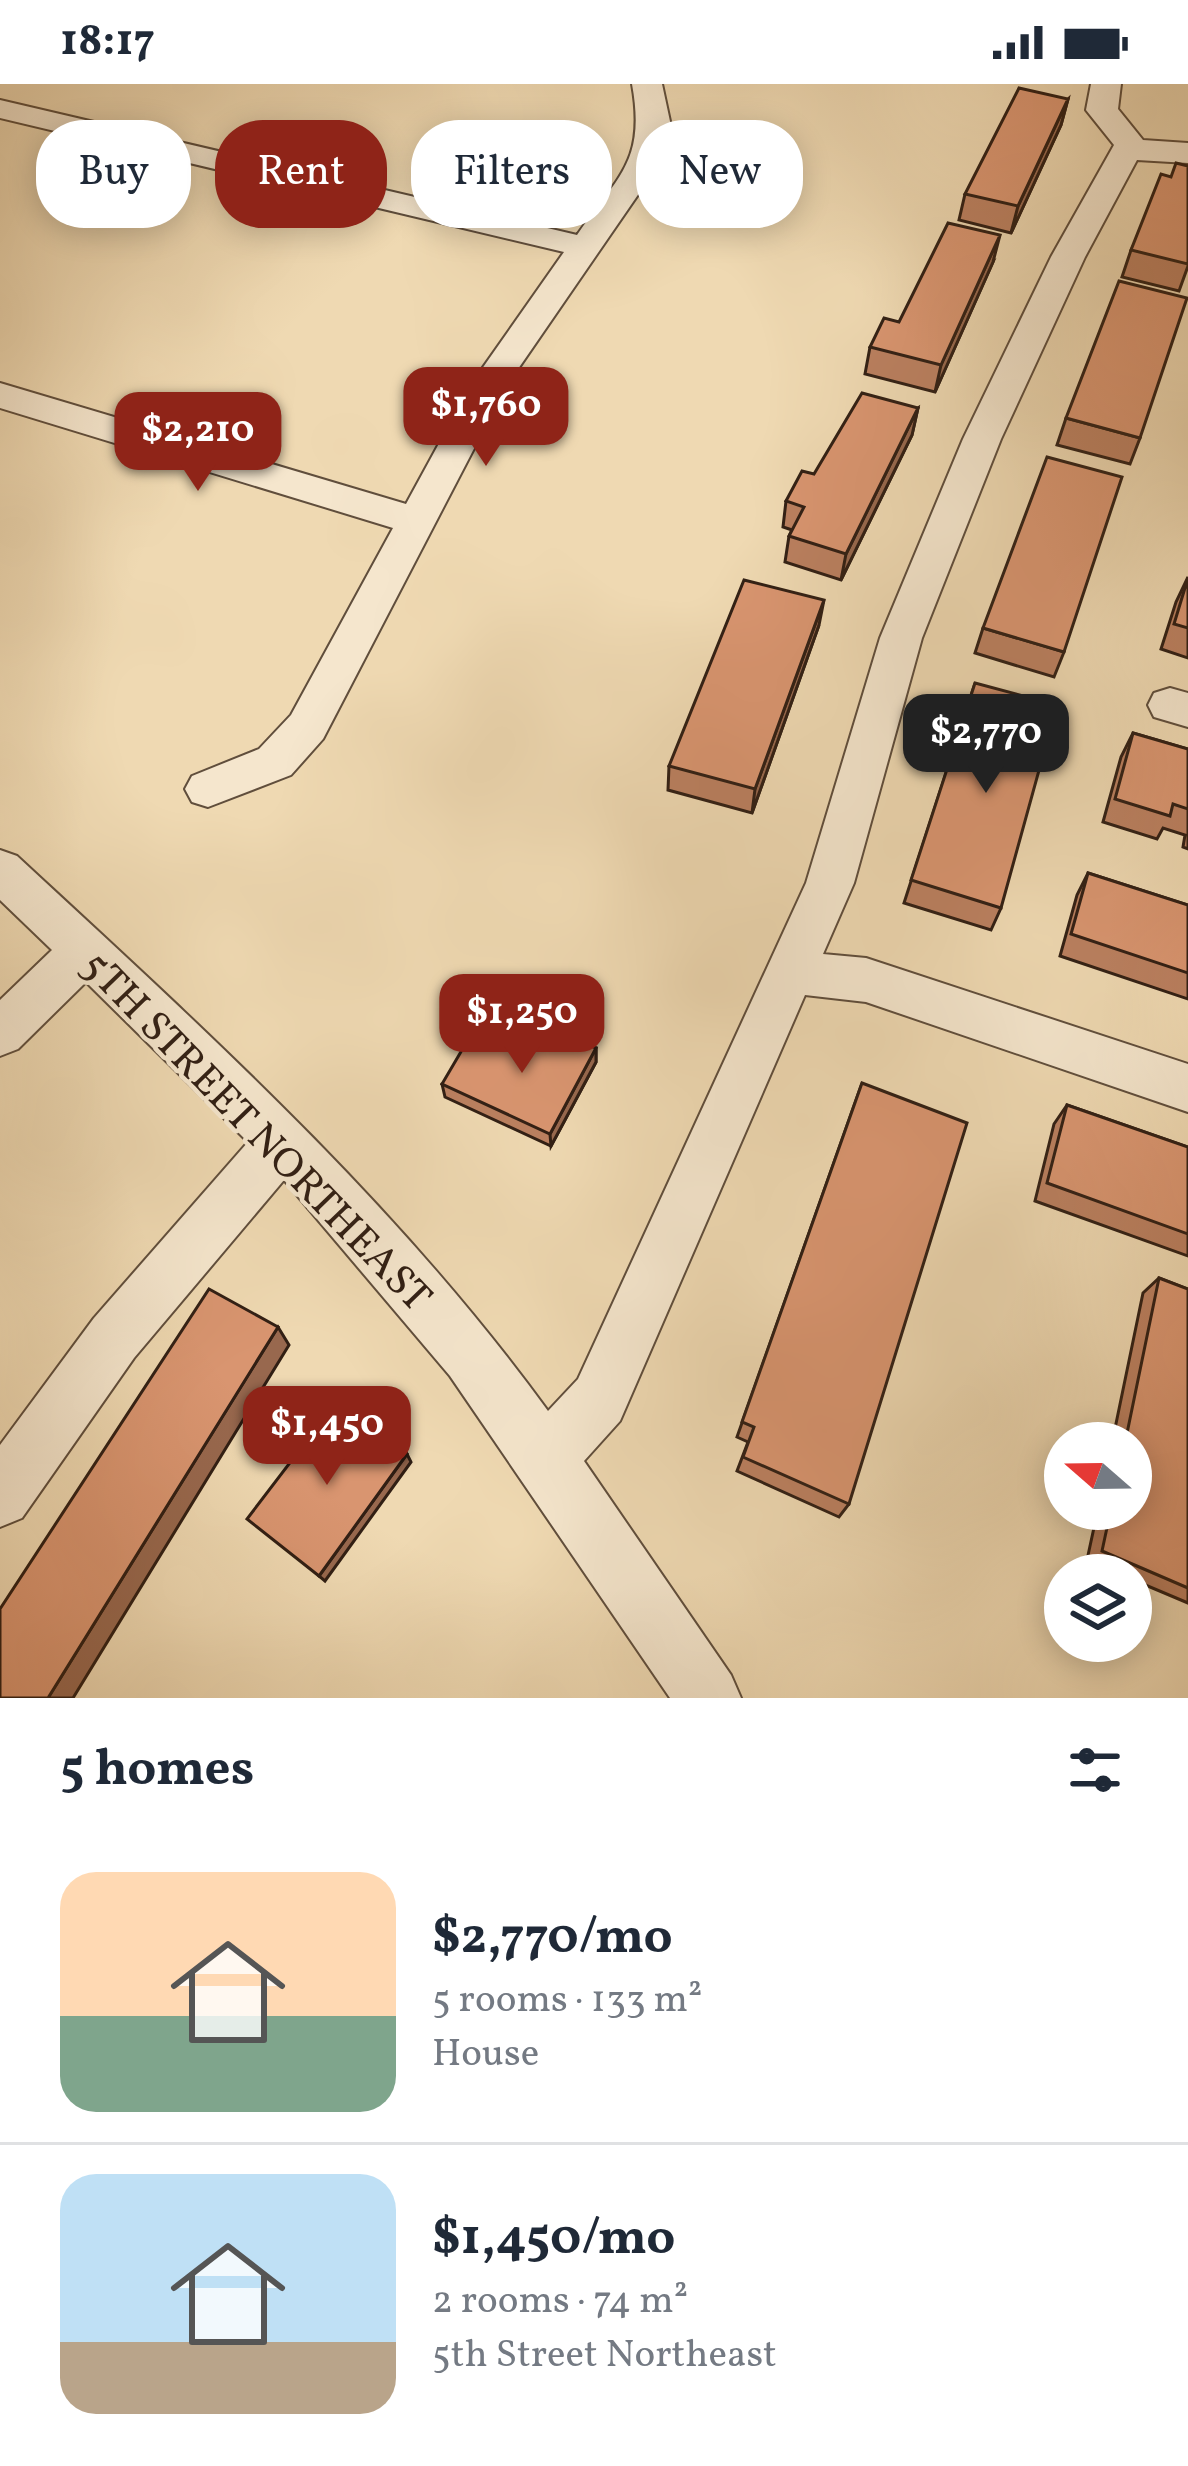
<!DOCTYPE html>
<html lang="en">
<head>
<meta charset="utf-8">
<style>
  :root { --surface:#fff; --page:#f2f2f3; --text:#1f2937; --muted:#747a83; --line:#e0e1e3; --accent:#8f2418 }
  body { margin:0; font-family:Vollkorn,serif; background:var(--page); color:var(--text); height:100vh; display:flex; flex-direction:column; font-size:45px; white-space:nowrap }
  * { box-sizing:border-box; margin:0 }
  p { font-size:39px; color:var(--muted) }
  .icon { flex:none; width:66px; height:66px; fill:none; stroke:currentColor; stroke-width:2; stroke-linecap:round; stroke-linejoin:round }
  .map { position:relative; height:1614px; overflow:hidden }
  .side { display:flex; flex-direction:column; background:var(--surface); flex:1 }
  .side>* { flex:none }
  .top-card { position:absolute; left:36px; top:36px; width:1116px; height:108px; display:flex; gap:24px }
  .needle { width:78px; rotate:290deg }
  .tools { position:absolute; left:1044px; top:1338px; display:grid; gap:24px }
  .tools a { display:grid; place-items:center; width:108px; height:108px; border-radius:50%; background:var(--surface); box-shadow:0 6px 30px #0003; font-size:60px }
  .price { position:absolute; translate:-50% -102px; padding:0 27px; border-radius:24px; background:var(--accent); color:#fff; font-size:39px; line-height:78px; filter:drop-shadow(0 3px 6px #0008) }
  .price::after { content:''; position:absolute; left:50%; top:72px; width:36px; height:27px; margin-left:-18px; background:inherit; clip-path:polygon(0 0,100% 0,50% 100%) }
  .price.selected { background:#222; color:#fff }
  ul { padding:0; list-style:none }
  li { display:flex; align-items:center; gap:36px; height:300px; padding:0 60px }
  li+li { border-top:3px solid var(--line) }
  li span { display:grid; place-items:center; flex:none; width:336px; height:240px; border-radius:36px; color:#555 }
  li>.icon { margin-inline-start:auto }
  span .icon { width:144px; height:144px; fill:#fffc; stroke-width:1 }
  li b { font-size:51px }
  h2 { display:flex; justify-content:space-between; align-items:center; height:144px; padding:0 60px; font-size:51px }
  .pill { padding:0 42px; border-radius:48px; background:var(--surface); box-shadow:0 6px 30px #0003; font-size:42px; line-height:108px }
  .pill.selected { background:var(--accent); color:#fff }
  .status { display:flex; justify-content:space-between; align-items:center; height:84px; padding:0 60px; background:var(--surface); direction:ltr }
  .status svg { height:33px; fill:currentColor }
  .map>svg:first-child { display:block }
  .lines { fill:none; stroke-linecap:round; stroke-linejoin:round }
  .minor-casing { stroke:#604e3c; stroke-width:4 }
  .minor { fill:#f5e6cd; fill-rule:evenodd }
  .wall { fill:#bb8060; stroke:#311f14; stroke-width:3 }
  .shaded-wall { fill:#98684e; stroke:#311f14; stroke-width:3 }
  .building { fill:#d99570; stroke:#311f14; stroke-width:3 }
  .labels { text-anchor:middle; stroke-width:9; stroke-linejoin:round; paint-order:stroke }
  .street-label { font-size:42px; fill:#311f14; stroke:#f5e6cd }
</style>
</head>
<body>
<div class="status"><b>18:17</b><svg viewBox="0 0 49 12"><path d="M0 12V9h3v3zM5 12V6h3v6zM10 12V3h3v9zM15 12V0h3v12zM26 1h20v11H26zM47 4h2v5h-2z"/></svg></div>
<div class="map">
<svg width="1188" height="1614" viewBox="0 0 1188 1614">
  <rect width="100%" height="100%" fill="#efd9b2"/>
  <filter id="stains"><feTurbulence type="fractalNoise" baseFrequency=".00167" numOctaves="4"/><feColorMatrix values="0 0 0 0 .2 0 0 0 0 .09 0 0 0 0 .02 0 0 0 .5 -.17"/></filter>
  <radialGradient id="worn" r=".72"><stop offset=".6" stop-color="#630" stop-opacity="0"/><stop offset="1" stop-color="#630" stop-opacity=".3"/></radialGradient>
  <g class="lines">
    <g class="minor-casing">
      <path id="minor" d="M632 0H662L671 42 666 70 507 301 323 655 291 691 208 723 192 718 185 705 192 692 259 665 291 631 393 444 0 324V299L406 420 472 299 564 168 0 34V16L577 151C619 91 646 77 632 0Z
        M1091 0H1121L1118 25 1143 56 1188 59V79L1137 76 1085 173 1001 355 922 554 854 799 823 870 866 874 1188 980V1028L866 918 805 911 620 1337 584 1377 731 1591 741 1614H670L450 1292 284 1096 134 1274 22 1434 0 1443V1361L94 1234 248 1058 86 898 18 965 0 972V916L52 866 0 816V766L17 772C206 947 396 1118 548 1327L578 1295 806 799 880 554 963 355 1051 173 1114 61 1086 26Z
        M1170 604 1188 609V643L1154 633 1148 621 1154 609Z"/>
    </g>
    <use href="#minor" class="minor"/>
  </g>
  <path class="wall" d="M1068 15 1061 41 1011 149 959 136 965 110Z
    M1188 82V182L1179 207 1122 193 1131 166 1171 93Z
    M993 178 935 308 865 290 870 263 899 238Z
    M918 324 912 351 841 496 785 478 789 452 792 446 783 443 786 417 814 390Z
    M1066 334 1140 354 1130 380 1057 361Z
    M1188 493V574L1161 565 1176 518Z
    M819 541 752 729 668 706 669 682Z
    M983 544 1064 568 1054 593 975 569Z
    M975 599 1001 824 991 846 904 819Z
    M1133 649 1188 665V765L1183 763 1185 751 1163 744 1157 755 1103 738 1121 673Z
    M1088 789 1188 821V915L1060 872 1077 811Z
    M596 964V978L551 1062 445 1013 442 1000 525 973Z
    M862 999 849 1420 839 1433 737 1387 748 1358 737 1353Z
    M1067 1021 1188 1063V1172L1035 1117 1054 1040Z
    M1159 1194 1188 1205V1519L1131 1495V1491H1123L1087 1476 1098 1425H1131V1359H1112L1143 1209Z"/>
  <path class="shaded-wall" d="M1068 15 1061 41 1011 149 1018 122Z
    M1000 151 993 178 935 308 941 281Z
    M918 324 912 351 841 496 846 470Z
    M824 516 819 541 752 729 755 705Z
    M596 964V978L551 1062 550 1050Z
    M278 1243 289 1261 73 1614H48Z
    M407 1370 411 1378 325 1497 319 1492Z"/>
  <path class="building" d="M1019 4 1068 15 1018 122 965 110Z
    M1176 79 1188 82V180L1131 166 1161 90 1171 93Z
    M948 139 1000 151 941 281 870 263 884 234 899 238Z
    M1119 197 1187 214 1140 354 1066 334Z
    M862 309 918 324 846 470 789 452 804 423 786 417 802 387 814 390Z
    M1047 373 1122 393 1064 568 983 544Z
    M1188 494V544L1174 540Z
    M744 496 824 516 755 705 669 682Z
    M975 599 1057 621 1001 824 911 796Z
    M1133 649 1188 665V725L1173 720 1170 732 1115 715Z
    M1088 789 1188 821V889L1071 850Z
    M542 941 596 964 550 1050 442 1000 472 949 525 973Z
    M862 999 967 1039 849 1420 743 1373 754 1343 742 1338Z
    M1067 1021 1188 1063V1150L1047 1099Z
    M1159 1194 1188 1205V1504L1102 1467 1111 1425H1131V1359H1125Z
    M209 1205 278 1243 48 1614H0V1525Z
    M337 1317 407 1370 319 1492 247 1435Z"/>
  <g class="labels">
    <g class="street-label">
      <text transform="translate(258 1046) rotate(46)" y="15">5TH STREET NORTHEAST</text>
    </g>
  </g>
  <rect width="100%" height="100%" filter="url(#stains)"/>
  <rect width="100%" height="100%" fill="url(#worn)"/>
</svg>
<div class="tools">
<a><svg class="needle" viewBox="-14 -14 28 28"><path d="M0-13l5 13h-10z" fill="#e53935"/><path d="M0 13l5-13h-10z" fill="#747a83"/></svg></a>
<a><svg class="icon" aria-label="layers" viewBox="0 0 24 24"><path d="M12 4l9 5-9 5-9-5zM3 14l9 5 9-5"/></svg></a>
</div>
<b class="price" style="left:486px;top:385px">$1,760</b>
<b class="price" style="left:198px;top:410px">$2,210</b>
<b class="price selected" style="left:986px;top:712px">$2,770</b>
<b class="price" style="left:522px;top:992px">$1,250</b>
<b class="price" style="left:327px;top:1404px">$1,450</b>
<div class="top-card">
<a class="pill">Buy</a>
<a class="pill selected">Rent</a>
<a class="pill">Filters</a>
<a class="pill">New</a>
</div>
</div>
<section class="side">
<h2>5 homes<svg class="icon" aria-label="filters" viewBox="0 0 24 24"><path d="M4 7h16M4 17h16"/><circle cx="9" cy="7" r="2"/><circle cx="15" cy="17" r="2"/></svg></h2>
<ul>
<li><span style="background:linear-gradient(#ffd9b3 60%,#7fa58c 0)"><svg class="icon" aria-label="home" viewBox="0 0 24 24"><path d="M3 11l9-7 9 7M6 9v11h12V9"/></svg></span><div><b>$2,770/mo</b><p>5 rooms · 133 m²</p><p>House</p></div></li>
<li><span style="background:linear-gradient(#bfe0f5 70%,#b9a48a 0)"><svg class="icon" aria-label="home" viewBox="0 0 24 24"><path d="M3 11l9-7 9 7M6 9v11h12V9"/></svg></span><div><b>$1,450/mo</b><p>2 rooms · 74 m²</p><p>5th Street Northeast</p></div></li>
</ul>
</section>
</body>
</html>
